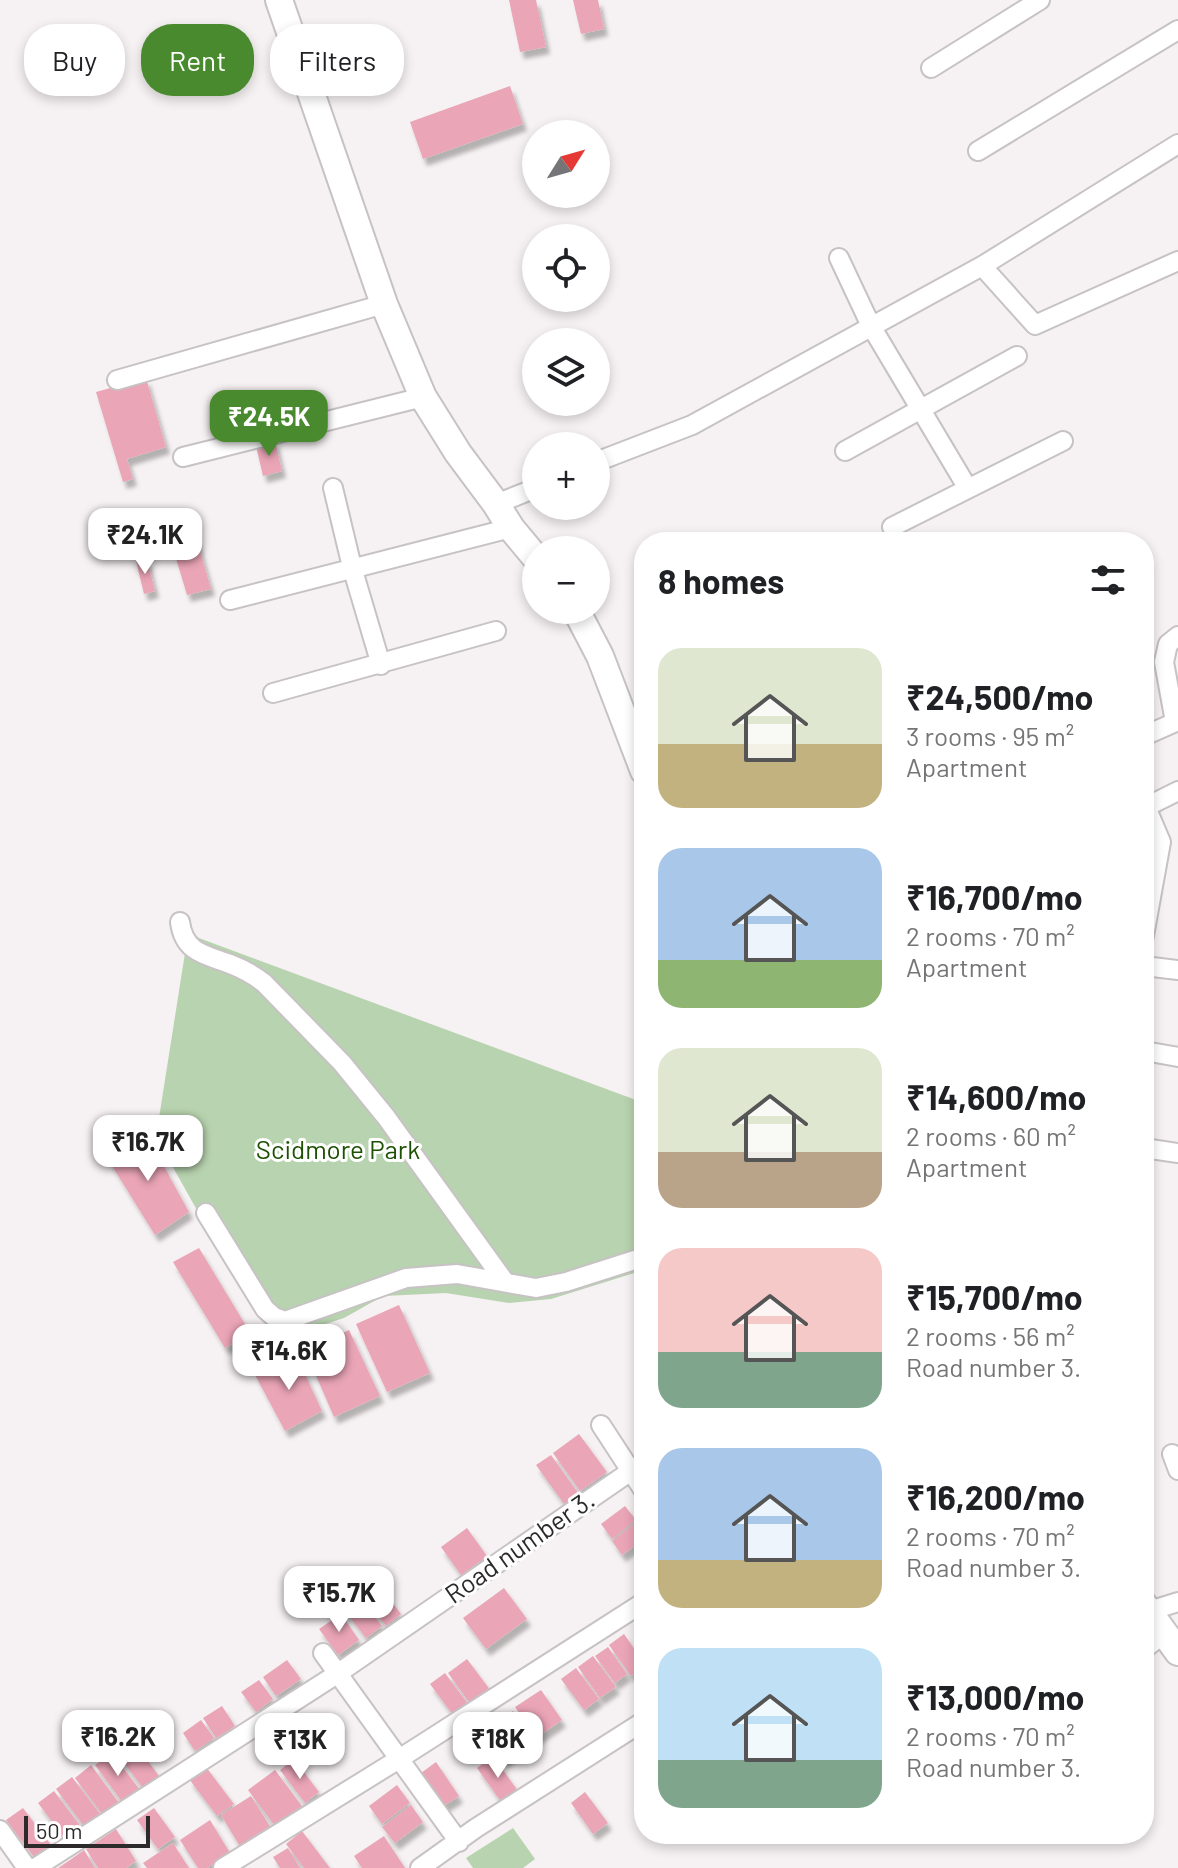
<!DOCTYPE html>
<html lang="en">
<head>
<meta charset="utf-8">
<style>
  :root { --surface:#fff; --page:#f2f2f2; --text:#202124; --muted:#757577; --accent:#488a2d }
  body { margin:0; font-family:Barlow,sans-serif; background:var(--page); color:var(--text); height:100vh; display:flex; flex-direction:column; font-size:30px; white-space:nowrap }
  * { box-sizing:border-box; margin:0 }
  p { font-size:26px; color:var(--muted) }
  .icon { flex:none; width:44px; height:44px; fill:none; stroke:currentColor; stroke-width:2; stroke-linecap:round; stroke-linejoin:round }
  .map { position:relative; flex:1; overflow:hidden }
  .side { position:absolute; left:634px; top:532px; width:520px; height:1312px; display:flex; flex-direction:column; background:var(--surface); border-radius:32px; box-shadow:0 4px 12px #0003 }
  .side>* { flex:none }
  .guide { position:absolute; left:24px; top:24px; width:490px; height:72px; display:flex; gap:16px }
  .needle { width:52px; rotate:53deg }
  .controls { position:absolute; left:522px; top:120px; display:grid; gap:16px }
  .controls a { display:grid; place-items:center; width:88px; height:88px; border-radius:50%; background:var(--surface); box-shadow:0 4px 12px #0003; font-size:40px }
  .scale { position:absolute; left:24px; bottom:20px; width:126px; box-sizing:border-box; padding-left:8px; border:4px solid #2c2a2b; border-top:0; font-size:22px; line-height:28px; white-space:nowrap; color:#2c2a2b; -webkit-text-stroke:6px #fff; paint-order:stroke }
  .price { position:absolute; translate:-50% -68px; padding:0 18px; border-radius:16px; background:#fff; color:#222; font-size:26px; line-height:52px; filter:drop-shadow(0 2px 4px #0008) }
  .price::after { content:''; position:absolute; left:50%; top:48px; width:24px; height:18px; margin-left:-12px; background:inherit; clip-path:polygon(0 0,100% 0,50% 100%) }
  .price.active { background:var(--accent); color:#fff }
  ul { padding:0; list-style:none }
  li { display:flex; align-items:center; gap:24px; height:200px; padding:0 24px }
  li span { display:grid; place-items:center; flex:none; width:224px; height:160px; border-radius:24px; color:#555 }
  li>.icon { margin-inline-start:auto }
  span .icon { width:96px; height:96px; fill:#fffc; stroke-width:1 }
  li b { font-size:34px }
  h2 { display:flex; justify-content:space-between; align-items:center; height:96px; padding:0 24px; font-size:34px }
  .pill { padding:0 28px; border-radius:32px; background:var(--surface); box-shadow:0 4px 12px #0003; font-size:28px; line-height:72px }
  .pill.active { background:var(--accent); color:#fff }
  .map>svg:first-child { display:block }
  .green { fill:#b8d3af }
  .building { fill:#eaa5b7; filter:url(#shadow) }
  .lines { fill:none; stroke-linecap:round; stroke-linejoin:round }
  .street-casing { stroke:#c7c2c3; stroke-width:22 }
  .secondary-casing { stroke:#c7c2c3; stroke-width:30 }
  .street { stroke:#fff; stroke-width:18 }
  .secondary { stroke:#fff; stroke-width:26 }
  .labels { text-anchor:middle; stroke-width:6; stroke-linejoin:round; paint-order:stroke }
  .park-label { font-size:26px; fill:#1e5004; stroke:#fff }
  .street-label { font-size:26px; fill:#2c2a2b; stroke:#fff }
</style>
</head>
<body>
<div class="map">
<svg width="1178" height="1868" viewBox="0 0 1178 1868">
  <defs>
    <filter id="shadow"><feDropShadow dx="4" dy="7" stdDeviation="2" flood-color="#0004"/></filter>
  </defs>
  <rect width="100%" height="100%" fill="#f6f1f2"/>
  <path class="green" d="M188 934 644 1103V1270L551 1299 509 1303 446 1293 383 1296 344 1318 282 1338 202 1219 156 1137Z
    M513 1828 535 1859 523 1868H473L466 1858Z"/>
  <path class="building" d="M509 0H536L546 47 520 52Z
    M573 0H598L604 29 581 34Z
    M510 86 523 124 423 159 410 122Z
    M146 378 166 447 127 459 133 479 123 482 96 392Z
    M275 441 282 471 263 476 256 446Z
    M188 508 211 589 187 595 163 515Z
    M147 559 155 591 144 594 136 561Z
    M145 1132 189 1212 155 1235 106 1156Z
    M199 1248 251 1334 225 1348 173 1262Z
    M399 1305 430 1373 387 1392 356 1324Z
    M349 1330 380 1396 334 1417 305 1350Z
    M295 1353 322 1411 285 1431 254 1373Z
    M579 1434 607 1472 580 1491 553 1453Z
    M551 1455 579 1494 564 1504 536 1465Z
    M625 1506 636 1520 612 1539 601 1524Z
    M638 1521 644 1529V1539L622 1555 612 1541Z
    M467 1528 487 1556 461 1575 441 1547Z
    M375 1580 401 1614 386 1626 359 1591Z
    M504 1588 527 1619 486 1649 463 1618Z
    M359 1595 382 1626 366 1638 342 1607Z
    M341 1614 359 1640 338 1655 319 1629Z
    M624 1634 644 1663V1666L631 1676 609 1645Z
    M608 1647 627 1674 615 1683 595 1656Z
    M593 1656 616 1687 600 1698 578 1667Z
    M467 1659 491 1691 472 1706 448 1673Z
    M287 1660 301 1679 276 1696 263 1677Z
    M576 1668 599 1699 584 1710 561 1679Z
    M445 1673 471 1708 456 1719 430 1684Z
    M259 1680 273 1699 256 1712 241 1692Z
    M541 1690 562 1720 536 1738 515 1707Z
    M222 1706 235 1726 216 1738 203 1718Z
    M513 1711 535 1740 504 1761 481 1730 496 1720 511 1740 499 1721Z
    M201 1720 214 1738 195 1751 183 1733Z
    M131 1738 159 1776 143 1788 115 1751Z
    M112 1753 140 1790 123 1803 95 1765Z
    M493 1756 518 1791 502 1803 477 1768Z
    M294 1759 319 1792 305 1803 280 1770Z
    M436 1762 459 1796 439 1809 417 1776Z
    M91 1765 119 1803 103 1815 75 1778Z
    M206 1767 234 1804 217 1816 189 1779Z
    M275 1770 302 1806 275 1826 248 1790Z
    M72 1777 100 1814 84 1826 56 1789Z
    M397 1785 410 1803 382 1824 369 1806Z
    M54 1791 82 1828 66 1840 38 1803Z
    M585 1792 608 1823 593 1834 571 1803Z
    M251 1796 271 1828 241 1848 221 1815Z
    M411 1805 423 1822 395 1843 382 1827Z
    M23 1808 51 1845 34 1857 6 1820Z
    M154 1808 175 1837 158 1849 137 1820Z
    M210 1820 230 1853 207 1868H198L180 1840Z
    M116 1829 136 1861 126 1868H98L86 1849Z
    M302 1831 330 1868H304L286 1844Z
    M384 1836 405 1868H362L354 1856Z
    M173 1843 189 1868H147L143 1863Z
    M288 1848 300 1868H280L273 1857Z
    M84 1850 95 1868H58L70 1860Z"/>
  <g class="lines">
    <g class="street-casing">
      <path id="street" d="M931 68 1040 0
        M978 151 1178 30
        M839 258 871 326 967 487
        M982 266 1035 325 1178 261
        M117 380 384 304
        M845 451 1017 356
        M183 457 423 397
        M596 462 692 425 982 266 1178 144
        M333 488 352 567 381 665
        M496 504 536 488
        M892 527 1063 441
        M230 600 511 528
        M273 693 496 631
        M1175 722 1164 662 1168 644 1178 636
        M1144 736 1178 721
        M1144 802 1161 842 1144 936
        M1144 808 1178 791
        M180 922C184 953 206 955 230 964 243 969 254 975 264 983L342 1063 386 1117 505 1282
        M1144 966 1178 970
        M1144 1051 1178 1057
        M1144 1148 1178 1153
        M206 1213 265 1309 274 1317 285 1321 406 1278 457 1274 536 1288 566 1282 644 1257
        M601 1425 644 1491
        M1172 1454 1178 1470
        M1149 1611 1178 1602
        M1144 1649 1165 1633
        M323 1653 459 1842
        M0 1830 27 1868
        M35 1868 337 1674 644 1462
        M223 1868 399 1759 644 1602
        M420 1868 476 1828 644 1721"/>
    </g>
    <g class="secondary-casing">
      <path id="secondary" d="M279 0 384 304 423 397 458 453 496 504 511 528 536 558
        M576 610 600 656 644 771
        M1144 1605 1178 1652"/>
    </g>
    <use href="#street" class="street"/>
    <use href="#secondary" class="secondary"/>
  </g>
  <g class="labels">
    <g class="park-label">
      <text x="338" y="1159">Scidmore Park</text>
    </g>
    <g class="street-label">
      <text transform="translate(520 1547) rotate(-35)" y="9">Road number 3.</text>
    </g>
  </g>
</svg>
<div class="controls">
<a><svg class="needle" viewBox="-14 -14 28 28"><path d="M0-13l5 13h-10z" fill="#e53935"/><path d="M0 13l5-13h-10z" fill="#757577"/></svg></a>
<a><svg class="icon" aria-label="locate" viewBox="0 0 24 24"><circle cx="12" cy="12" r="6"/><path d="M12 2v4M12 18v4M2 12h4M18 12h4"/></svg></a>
<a><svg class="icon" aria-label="layers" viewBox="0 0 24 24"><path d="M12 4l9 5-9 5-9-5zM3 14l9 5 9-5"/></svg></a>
<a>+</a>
<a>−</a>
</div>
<div class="scale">50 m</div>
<b class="price active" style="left:269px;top:458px">₹24.5K</b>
<b class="price" style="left:145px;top:576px">₹24.1K</b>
<b class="price" style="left:148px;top:1183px">₹16.7K</b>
<b class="price" style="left:289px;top:1392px">₹14.6K</b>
<b class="price" style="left:339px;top:1634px">₹15.7K</b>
<b class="price" style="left:118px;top:1778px">₹16.2K</b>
<b class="price" style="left:498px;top:1780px">₹18K</b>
<b class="price" style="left:300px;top:1781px">₹13K</b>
<div class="guide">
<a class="pill">Buy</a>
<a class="pill active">Rent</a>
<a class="pill">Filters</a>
</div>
<section class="side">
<h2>8 homes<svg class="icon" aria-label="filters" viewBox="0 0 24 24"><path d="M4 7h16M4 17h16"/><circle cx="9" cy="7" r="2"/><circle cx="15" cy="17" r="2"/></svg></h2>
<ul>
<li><span style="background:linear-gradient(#dfe7d0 60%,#c2b280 0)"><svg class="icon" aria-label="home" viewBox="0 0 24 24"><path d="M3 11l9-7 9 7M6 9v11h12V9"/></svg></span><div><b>₹24,500/mo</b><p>3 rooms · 95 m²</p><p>Apartment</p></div></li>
<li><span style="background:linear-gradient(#a9c7e8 70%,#8fb573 0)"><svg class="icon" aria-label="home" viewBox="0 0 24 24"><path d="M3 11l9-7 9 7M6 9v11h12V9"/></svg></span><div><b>₹16,700/mo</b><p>2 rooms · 70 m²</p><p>Apartment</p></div></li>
<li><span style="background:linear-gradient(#dfe7d0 65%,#b9a48a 0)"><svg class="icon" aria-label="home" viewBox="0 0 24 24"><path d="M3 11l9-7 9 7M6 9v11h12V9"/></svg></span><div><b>₹14,600/mo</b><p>2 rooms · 60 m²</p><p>Apartment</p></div></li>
<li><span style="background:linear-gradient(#f6c9c9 65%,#7fa58c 0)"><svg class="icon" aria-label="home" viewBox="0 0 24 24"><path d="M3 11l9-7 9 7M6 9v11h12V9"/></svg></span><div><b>₹15,700/mo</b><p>2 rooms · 56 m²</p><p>Road number 3.</p></div></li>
<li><span style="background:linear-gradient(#a9c7e8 70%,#c2b280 0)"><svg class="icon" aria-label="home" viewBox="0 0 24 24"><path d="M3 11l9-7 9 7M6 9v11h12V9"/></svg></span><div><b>₹16,200/mo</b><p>2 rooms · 70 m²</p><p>Road number 3.</p></div></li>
<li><span style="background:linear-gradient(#bfe0f5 70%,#7fa58c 0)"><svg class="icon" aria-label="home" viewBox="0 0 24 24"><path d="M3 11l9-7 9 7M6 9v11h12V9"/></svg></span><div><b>₹13,000/mo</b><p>2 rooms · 70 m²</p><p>Road number 3.</p></div></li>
</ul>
</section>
</div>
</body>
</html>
